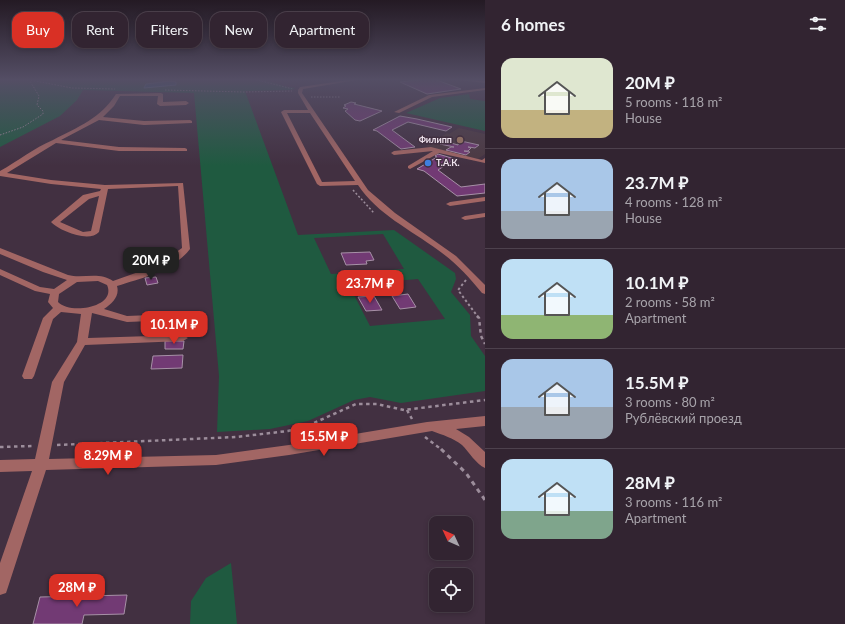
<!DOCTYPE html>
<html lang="en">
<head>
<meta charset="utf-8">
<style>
  :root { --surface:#322431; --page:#3a2c39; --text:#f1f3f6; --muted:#a8a4ab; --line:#4d414d; --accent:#d93025 }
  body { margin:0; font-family:Lato,sans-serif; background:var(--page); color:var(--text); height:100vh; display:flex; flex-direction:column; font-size:15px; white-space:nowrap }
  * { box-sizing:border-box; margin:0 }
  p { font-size:13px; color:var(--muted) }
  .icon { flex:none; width:22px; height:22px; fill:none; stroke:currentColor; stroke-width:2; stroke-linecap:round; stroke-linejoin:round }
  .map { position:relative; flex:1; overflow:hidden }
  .sheet { display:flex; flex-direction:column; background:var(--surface); width:360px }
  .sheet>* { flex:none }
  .top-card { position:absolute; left:12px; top:12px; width:380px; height:36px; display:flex; gap:8px }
  .needle { width:26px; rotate:314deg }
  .fabs { position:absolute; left:429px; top:516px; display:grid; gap:8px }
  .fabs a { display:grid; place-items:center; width:44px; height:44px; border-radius:8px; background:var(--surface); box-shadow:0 2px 6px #0003,0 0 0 1px var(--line); font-size:20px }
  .price { position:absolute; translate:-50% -34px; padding:0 9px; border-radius:8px; background:var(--accent); color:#fff; font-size:13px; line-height:26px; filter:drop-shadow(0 1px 2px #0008) }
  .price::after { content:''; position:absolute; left:50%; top:24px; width:12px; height:9px; margin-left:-6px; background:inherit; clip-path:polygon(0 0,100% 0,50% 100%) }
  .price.on { background:#222; color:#fff }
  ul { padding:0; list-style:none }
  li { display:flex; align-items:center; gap:12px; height:100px; padding:0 16px }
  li+li { border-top:1px solid var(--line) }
  li span { display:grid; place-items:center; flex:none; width:112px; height:80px; border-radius:12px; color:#555 }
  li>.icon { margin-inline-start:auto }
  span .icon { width:48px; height:48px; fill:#fffc; stroke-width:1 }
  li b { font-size:17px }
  h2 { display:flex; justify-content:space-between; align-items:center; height:48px; padding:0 16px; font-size:17px }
  .tag { padding:0 14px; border-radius:12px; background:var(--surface); box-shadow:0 2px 6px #0003,0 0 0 1px var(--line); font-size:14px; line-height:36px }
  .tag.on { background:var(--accent); color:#fff }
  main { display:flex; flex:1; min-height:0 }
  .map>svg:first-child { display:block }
  .education { fill:#4b3841 }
  .green { fill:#1f5a40; fill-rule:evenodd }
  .water { fill:#115d81; stroke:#5486a2 }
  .building { fill:#723a74; stroke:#a791a7 }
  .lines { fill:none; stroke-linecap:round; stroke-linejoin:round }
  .path-far4 { stroke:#9c8d9b; stroke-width:1; stroke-dasharray:1.5 1.5; stroke-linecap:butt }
  .path-far3 { stroke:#9c8d9b; stroke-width:1.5; stroke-dasharray:2 2; stroke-linecap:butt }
  .path-far2 { stroke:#9c8d9b; stroke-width:2; stroke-dasharray:2.5 2.5; stroke-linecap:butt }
  .path-far1 { stroke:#9c8d9b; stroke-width:2.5; stroke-dasharray:3.5 3.5; stroke-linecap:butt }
  .path { stroke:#9c8d9b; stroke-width:3; stroke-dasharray:4.5 4.5; stroke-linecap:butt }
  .minor { fill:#a26664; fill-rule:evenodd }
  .education-dot { fill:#8d6e63; stroke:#423041; stroke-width:1.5 }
  .shop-dot { fill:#3f7fe0; stroke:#423041; stroke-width:1.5 }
  .labels { text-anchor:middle; stroke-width:3; stroke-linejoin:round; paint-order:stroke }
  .far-poi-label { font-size:9px; font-weight:bold; fill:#f0e4ef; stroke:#423041; text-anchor:end }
</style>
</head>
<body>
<main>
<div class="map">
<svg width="485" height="624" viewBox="0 0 485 624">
  <rect width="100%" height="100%" fill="#423041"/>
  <path class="education" d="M459 128 485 134V154L478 159 426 146 447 133 449 134Z"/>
  <path class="green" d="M0 79H262L288 87 296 88 291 90 245 91 298 235 394 230 455 273 456 279 451 292 470 315 471 336 485 356V391L401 403 370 397 354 400 308 421 270 429 217 432 219 376 194 93 83 90 77 100 60 116 0 147ZM383 234 404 269 331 274 314 238ZM418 279 445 319 370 326 349 285Z
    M469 94 470 99 485 101V131L406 113 440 98Z
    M231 563 237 624H190L191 601 206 578Z"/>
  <path class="water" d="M170 81 176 82V85L144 88 146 84Z"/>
  <path class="building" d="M428 79H434L461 89 427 94 400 82Z
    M351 102 356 103 354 104 382 111 360 121 355 120 345 111 348 109 343 108 346 106 344 105Z
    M400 116 417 119 452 127 446 131 408 122 392 130 415 147 401 149 377 131 373 130Z
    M444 141 458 145 459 144H457L461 141 479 145 475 148 469 147H468L471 148 468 151H464L470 152 466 155 446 150 451 147H454L440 144Z
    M438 154 455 159 438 170 461 187 485 184V193L457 196 424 171 417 169 437 157 435 156Z
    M370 252 374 260 366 261 367 264 346 265 341 253Z
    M156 277 158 283 147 285 145 278Z
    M408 294 416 307 400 309 392 296Z
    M374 296 382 310 366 311 358 297Z
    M165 341H184L183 349H165Z
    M183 355 182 368 151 369 153 356Z
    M127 595 124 614 84 615 82 624H33L40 597Z"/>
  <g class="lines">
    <path class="path-far4" d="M25 79 72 88 115 89
      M253 79 293 89
      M0 80 5 79
      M165 90 244 92 292 91
      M311 97H341
      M0 135 23 127 43 114V111L37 105 39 96 30 81"/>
    <path class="path-far3" d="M353 190 374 213"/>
    <path class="path-far2" d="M466 280 458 290 478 317"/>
    <path class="path-far1" d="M477 316 479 318 481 336 485 344
      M407 410 412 419
      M425 437 442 450
      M57 445 236 437 288 431 305 427 356 404H377L404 410 485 400
      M0 447 33 446"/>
    <path class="path" d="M441 449 466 473 485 500"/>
    <path class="minor" d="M355 79H363L303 89 302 93 368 190 395 213 456 256 485 285V294L482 293C469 277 455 262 438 250 411 230 377 214 358 185L320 186 317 184 281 112 284 110H308L298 93V90L300 87ZM287 113H310L355 181 322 182Z
      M457 79 485 81V83L459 80Z
      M485 88V90L432 97 399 113 394 112 429 95Z
      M161 93 163 94V102L186 101 189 103 186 105 160 106 157 104 158 96H120L114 106 103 117 144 121 190 120 192 121V123L144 125 99 120 61 140 119 147 185 148 187 149V151H119L56 143 7 173 51 180 105 185 183 183 190 249C173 271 142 278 117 286 120 296 112 304 104 309L127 316 199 313 204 316 199 319 127 322 92 313 88 338 183 335 188 338 183 341 85 345 64 382 49 459 216 455 289 445 427 422 485 416V426L456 429 469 437 485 452V468C476 464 469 452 462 445 453 438 443 435 432 431L289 455 216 465 46 470 8 587 6 593 0 595V563L32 471 0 472V460L35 459 52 382 77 342 81 314 61 312 53 319 34 376 32 379H24L22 376 43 318 53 308 48 302 50 294 35 291 0 275V269L40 287 54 289 67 280 43 272 0 254V248L68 275C83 279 99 271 113 281L158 265 182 248 178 186 108 189 99 232C89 243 60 231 51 222L83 195 100 191 101 189 51 184 0 176V171C18 161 34 148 53 140 78 127 101 118 116 94ZM99 196 91 231 83 232 60 222 89 199ZM98 281 107 285C117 307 70 315 58 302L59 294 77 282Z
      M431 147 482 160 485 158V163L439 153 410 169 408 168V166L433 151 394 155 391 153 394 151Z
      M485 197V201L450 206 446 204 450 202Z
      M485 213V217L465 220 461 218 465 216Z"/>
  </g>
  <linearGradient id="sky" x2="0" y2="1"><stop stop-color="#241a24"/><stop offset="0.48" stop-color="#544e65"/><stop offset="1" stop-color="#544e65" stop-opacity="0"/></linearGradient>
  <rect width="485" height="166" fill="url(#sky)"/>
  <circle class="education-dot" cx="460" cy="140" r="4"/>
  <circle class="shop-dot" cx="428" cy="163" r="4"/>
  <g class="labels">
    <g class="far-poi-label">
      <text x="452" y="143">Филипп</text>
      <text x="436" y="166" text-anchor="start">Т.А.К.</text>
    </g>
  </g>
</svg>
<div class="fabs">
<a><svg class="needle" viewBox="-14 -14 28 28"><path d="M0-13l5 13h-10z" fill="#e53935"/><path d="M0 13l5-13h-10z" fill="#a8a4ab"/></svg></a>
<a><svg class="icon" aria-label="locate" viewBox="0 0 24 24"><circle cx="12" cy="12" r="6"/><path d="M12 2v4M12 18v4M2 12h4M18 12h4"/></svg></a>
</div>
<b class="price on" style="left:151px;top:281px">20M ₽</b>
<b class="price" style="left:370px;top:304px">23.7M ₽</b>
<b class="price" style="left:174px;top:345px">10.1M ₽</b>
<b class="price" style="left:324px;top:457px">15.5M ₽</b>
<b class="price" style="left:108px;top:476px">8.29M ₽</b>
<b class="price" style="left:77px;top:608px">28M ₽</b>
<div class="top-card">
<a class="tag on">Buy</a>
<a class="tag">Rent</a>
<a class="tag">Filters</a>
<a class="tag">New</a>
<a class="tag">Apartment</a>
</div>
</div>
<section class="sheet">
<h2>6 homes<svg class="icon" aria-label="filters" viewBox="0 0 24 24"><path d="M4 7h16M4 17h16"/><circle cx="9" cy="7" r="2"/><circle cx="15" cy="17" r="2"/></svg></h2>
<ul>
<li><span style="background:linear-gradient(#dfe7d0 65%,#c2b280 0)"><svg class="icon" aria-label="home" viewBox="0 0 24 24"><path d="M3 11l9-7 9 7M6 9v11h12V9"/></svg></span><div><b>20M ₽</b><p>5 rooms · 118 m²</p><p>House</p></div></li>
<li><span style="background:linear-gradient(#a9c7e8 65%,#9aa5b1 0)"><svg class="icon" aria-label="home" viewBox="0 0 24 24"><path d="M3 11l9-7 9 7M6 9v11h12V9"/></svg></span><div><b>23.7M ₽</b><p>4 rooms · 128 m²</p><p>House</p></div></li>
<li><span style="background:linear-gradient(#bfe0f5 70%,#8fb573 0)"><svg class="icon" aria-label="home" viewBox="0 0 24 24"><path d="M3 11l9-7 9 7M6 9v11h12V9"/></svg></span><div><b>10.1M ₽</b><p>2 rooms · 58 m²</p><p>Apartment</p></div></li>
<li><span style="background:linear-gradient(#a9c7e8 60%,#9aa5b1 0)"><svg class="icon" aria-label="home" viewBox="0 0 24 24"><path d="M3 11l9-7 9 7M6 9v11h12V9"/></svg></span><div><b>15.5M ₽</b><p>3 rooms · 80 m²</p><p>Рублёвский проезд</p></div></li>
<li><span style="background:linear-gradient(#bfe0f5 65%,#7fa58c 0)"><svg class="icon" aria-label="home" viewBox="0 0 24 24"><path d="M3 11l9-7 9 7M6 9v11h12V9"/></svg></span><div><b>28M ₽</b><p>3 rooms · 116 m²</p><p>Apartment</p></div></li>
</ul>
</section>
</main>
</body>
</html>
